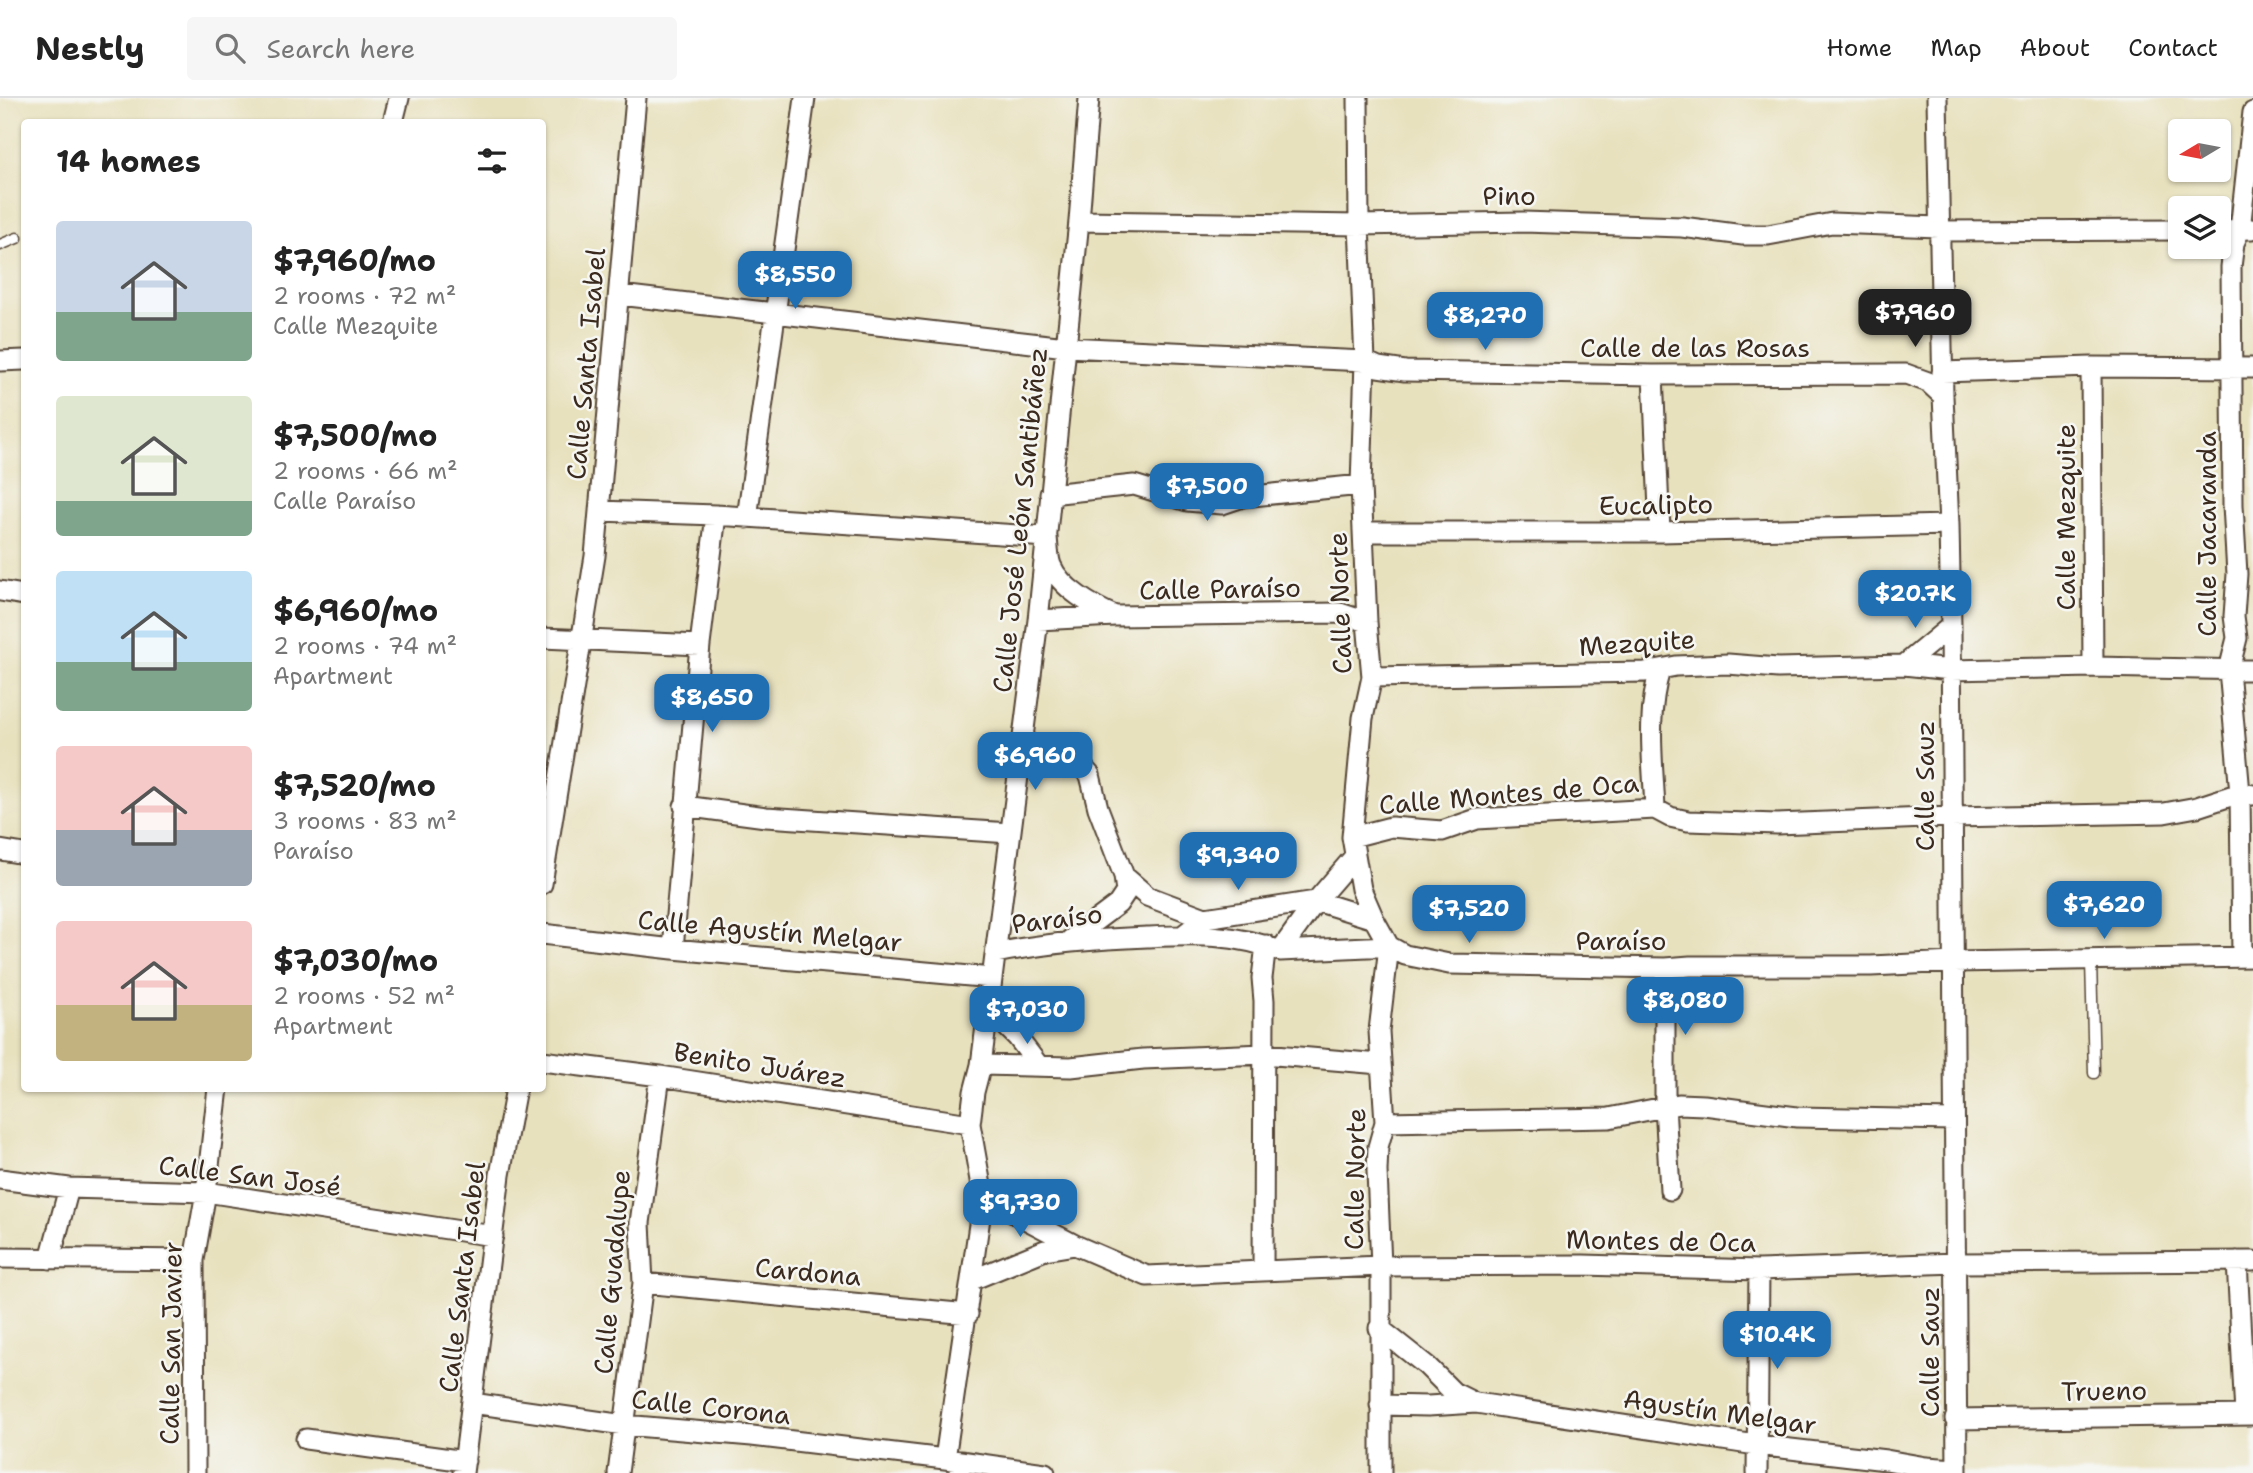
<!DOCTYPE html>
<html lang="en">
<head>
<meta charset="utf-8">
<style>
  :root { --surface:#fff; --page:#f6f6f6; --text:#222; --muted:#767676; --line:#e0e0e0; --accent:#1f6fb2 }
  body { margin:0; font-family:"Shantell Sans",sans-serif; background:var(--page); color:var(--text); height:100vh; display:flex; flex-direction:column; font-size:26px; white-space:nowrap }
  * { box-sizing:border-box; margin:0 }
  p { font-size:23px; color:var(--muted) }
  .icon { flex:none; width:38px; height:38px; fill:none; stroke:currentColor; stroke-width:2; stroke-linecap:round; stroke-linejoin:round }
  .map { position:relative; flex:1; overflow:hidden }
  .side { position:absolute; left:21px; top:21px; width:525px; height:973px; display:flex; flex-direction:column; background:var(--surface); border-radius:7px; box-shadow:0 2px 5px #0004 }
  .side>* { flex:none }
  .needle { width:46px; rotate:260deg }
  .fabs { position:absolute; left:2168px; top:21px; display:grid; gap:14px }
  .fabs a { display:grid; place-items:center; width:63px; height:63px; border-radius:7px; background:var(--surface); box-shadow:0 2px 5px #0004; font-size:35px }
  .price { position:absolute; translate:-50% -60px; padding:0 16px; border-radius:14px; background:var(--accent); color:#fff; font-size:23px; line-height:46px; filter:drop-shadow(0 2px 4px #0008) }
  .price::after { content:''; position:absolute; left:50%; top:42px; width:21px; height:16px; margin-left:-10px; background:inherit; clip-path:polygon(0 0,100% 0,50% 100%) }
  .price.active { background:#222; color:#fff }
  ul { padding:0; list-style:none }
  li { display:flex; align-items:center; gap:21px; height:175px; padding:0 35px }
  li span { display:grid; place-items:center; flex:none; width:196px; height:140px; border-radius:7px; color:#555 }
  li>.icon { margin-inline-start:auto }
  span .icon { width:84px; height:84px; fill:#fffc; stroke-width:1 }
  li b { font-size:30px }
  h2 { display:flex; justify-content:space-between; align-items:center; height:84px; padding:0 35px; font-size:30px }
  header { display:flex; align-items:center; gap:42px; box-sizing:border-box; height:98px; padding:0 35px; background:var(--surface); border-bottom:2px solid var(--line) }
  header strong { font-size:33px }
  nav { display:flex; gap:38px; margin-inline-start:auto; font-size:24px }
  .search { width:490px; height:63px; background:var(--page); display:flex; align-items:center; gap:18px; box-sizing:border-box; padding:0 24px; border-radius:7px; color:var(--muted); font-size:26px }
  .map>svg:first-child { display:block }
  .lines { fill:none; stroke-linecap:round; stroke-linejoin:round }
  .lane-casing { stroke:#554536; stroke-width:13 }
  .street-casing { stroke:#554536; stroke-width:23 }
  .lane { stroke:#fff; stroke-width:10 }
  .street { stroke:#fff; stroke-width:19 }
  .labels { text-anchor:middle; stroke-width:5; stroke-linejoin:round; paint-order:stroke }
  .street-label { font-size:26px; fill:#3b2a1e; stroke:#f6f6f2 }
</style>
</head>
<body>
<header>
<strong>Nestly</strong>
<div class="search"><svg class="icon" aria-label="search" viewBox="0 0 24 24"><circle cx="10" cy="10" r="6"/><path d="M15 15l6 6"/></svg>Search here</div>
<nav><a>Home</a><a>Map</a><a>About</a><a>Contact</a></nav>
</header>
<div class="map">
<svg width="2253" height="1375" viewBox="0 0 2253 1375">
  <rect width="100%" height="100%" fill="#f6f6f2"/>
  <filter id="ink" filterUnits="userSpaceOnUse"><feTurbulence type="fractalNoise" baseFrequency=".0143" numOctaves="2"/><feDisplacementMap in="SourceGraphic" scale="14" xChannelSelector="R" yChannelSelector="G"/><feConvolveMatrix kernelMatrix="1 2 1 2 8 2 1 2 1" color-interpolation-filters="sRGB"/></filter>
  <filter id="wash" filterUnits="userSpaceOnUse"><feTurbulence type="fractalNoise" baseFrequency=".00686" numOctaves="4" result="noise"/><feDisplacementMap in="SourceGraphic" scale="28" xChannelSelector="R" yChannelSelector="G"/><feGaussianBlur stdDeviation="1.57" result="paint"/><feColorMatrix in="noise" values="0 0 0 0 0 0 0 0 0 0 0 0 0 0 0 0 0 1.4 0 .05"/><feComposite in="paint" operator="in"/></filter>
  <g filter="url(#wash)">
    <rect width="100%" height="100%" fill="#e8e1be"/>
  </g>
  <g filter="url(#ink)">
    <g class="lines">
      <g class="lane-casing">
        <path id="lane" d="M0 147 17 140
          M2091 863 2094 975"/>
      </g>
      <g class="street-casing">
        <path id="street" d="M1358 0 1359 127 1365 263 1361 387 1367 524 1372 579 1363 620 1352 739 1361 791 1374 821 1389 848 1379 933 1385 1024 1378 1049 1377 1073 1381 1168V1375
          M1937 0 1943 298 1949 427 1951 528 1957 1375
          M393 24 399 0
          M1079 123 1359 127 1523 124 1682 129 1743 137H1768L1832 125 1938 129
          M2219 132 2252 131
          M1938 133 2180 132
          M620 197 1066 249 1365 263 1378 269 1405 273 1653 277 1906 276 1928 284 1943 298
          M0 263 24 262
          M2091 269 2093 569
          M1942 274 2091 269 2253 270
          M1653 277 1660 434
          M1050 396 1134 387 1187 403 1222 406 1243 399 1361 387
          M599 413 716 417 1047 439C1048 448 1048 459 1051 467 1060 490 1094 509 1115 518
          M747 420 805 0
          M1364 434H1660L1949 427
          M0 493 24 497
          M1038 522 1115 518 1340 515 1367 524
          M542 540 700 547
          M1904 567 1951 528
          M1372 579 1645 574 1676 568 1728 566 1778 570 1904 567 1951 572 2093 569 2253 572
          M1022 644 1068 659 1079 665 1090 677 1098 710 1124 778 1126 794 1118 806 1070 842
          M684 708 766 719 1010 735
          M1655 711C1653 664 1646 617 1660 572
          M1352 739 1391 729 1442 733 1477 721 1655 711 1670 719 1688 723 1777 726 1951 719 2164 715 2197 709 2240 695 2253 697
          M0 752 24 756
          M1124 778 1147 798 1205 820
          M542 786 595 458 636 0
          M542 836 673 851 992 880
          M1182 838 1205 820 1316 803 1374 821
          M673 851 700 547 716 417
          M1280 853 1316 803 1354 759
          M996 855C1046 845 1095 841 1147 839 1195 837 1234 835 1280 853L1389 848 1405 857 1449 866 1665 870 1690 868H1871L1954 864 2253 859
          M2242 859 2240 695 2229 572 2237 540 2234 518 2237 476 2233 407 2231 169 2234 145 2240 132 2253 14
          M1665 870V1008L1670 1092
          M988 910 1017 939 1039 968
          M542 963 660 978 970 1026
          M981 967 1071 969 1143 961 1264 956 1380 966
          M1385 1024 1609 1020 1679 1006 1704 1007 1797 1019 1953 1022
          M0 1081 69 1090 206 1094 493 1138
          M983 1099 1075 1147 1147 1178 1381 1168 1583 1167 1759 1172 1957 1165 2253 1163
          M0 1160 194 1162
          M50 1161 69 1090
          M2237 1163 2245 1317
          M1263 1173 1264 903 1262 880 1266 847
          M972 1182 1045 1152 1075 1147
          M643 1185 968 1216
          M1379 1230 1427 1268 1453 1294 1475 1305
          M472 1305 624 1327 752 1338 945 1361
          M1380 1307 1428 1308 1476 1305 1756 1347 1886 1362 1926 1369 1956 1371
          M1955 1321 2253 1317
          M306 1341 465 1363
          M960 1363 1045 1375
          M195 1375 194 1162 206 1094 218 990
          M463 1375 500 1077 516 990
          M618 1375 643 1185 640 1125 660 978
          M959 1375 960 1363 945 1361 983 1099 970 1026 974 994 981 967 1038 522 1079 123 1089 0
          M1757 1375 1759 1172"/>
      </g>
      <use href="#lane" class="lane"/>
      <use href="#street" class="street"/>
    </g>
  </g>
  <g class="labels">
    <g class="street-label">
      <text x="1509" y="107">Pino</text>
      <text x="1695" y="259">Calle de las Rosas</text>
      <text transform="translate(586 266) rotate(-85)" y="9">Calle Santa Isabel</text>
      <text transform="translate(1656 407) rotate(-1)" y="9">Eucalipto</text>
      <text transform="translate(2066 419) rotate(-90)" y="9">Calle Mezquite</text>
      <text transform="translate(1020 422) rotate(-84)" y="9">Calle José León Santibáñez</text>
      <text transform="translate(2207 436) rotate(-90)" y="9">Calle Jacaranda</text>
      <text transform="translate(1220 491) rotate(-1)" y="9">Calle Paraíso</text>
      <text transform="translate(1340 505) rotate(-92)" y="9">Calle Norte</text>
      <text transform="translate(1637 545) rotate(-4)" y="9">Mezquite</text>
      <text transform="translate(1925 688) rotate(-90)" y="9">Calle Sauz</text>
      <text transform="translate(1509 696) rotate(-5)" y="9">Calle Montes de Oca</text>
      <text transform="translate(1057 821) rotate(-7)" y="9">Paraíso</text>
      <text transform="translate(770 833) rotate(5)" y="9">Calle Agustín Melgar</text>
      <text x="1621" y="852">Paraíso</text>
      <text transform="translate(760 967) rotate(9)" y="9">Benito Juárez</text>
      <text transform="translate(250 1078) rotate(7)" y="9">Calle San José</text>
      <text transform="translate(1355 1081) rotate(-89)" y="9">Calle Norte</text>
      <text transform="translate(1661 1143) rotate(1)" y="9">Montes de Oca</text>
      <text transform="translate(612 1174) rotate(-85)" y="9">Calle Guadalupe</text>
      <text transform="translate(808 1174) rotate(5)" y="9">Cardona</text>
      <text transform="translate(462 1179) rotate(-83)" y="9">Calle Santa Isabel</text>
      <text transform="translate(171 1245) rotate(-89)" y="9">Calle San Javier</text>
      <text transform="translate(1930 1254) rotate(-90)" y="9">Calle Sauz</text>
      <text transform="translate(2104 1293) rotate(-1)" y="9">Trueno</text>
      <text transform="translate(711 1309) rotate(6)" y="9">Calle Corona</text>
      <text transform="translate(1720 1314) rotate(8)" y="9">Agustín Melgar</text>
    </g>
  </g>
</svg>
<div class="fabs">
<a><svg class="needle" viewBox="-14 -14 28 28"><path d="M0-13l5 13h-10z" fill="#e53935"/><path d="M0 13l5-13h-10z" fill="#767676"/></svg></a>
<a><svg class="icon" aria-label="layers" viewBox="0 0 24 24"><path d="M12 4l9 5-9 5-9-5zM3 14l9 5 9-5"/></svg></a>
</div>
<b class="price" style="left:795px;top:213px">$8,550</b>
<b class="price active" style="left:1915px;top:251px">$7,960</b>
<b class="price" style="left:1485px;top:254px">$8,270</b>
<b class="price" style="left:1207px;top:425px">$7,500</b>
<b class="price" style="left:1915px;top:532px">$20.7K</b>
<b class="price" style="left:712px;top:636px">$8,650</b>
<b class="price" style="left:1035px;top:694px">$6,960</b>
<b class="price" style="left:1238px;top:794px">$9,340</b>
<b class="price" style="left:2104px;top:843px">$7,620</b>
<b class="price" style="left:1469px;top:847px">$7,520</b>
<b class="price" style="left:1685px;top:939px">$8,080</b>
<b class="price" style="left:1027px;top:948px">$7,030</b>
<b class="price" style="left:1020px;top:1141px">$9,730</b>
<b class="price" style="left:1777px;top:1273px">$10.4K</b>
<section class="side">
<h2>14 homes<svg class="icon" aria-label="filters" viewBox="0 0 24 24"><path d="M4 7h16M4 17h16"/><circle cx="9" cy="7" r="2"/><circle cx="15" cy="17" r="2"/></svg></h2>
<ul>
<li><span style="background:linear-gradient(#c9d6e8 65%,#7fa58c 0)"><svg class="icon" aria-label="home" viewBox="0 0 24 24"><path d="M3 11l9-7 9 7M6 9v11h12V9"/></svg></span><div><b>$7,960/mo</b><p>2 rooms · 72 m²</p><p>Calle Mezquite</p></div></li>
<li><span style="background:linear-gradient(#dfe7d0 75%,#7fa58c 0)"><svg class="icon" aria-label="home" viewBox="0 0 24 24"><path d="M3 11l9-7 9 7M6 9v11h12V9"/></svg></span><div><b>$7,500/mo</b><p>2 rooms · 66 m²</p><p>Calle Paraíso</p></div></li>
<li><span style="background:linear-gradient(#bfe0f5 65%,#7fa58c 0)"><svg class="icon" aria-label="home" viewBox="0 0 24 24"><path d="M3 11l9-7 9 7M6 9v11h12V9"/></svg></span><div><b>$6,960/mo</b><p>2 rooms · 74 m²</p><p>Apartment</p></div></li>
<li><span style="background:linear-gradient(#f6c9c9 60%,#9aa5b1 0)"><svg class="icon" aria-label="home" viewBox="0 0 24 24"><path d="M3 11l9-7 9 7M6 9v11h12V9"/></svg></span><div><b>$7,520/mo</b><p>3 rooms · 83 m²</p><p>Paraíso</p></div></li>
<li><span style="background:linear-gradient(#f6c9c9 60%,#c2b280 0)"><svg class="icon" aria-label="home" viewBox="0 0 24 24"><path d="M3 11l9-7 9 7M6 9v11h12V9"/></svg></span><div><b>$7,030/mo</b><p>2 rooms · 52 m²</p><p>Apartment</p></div></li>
</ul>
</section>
</div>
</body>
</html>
